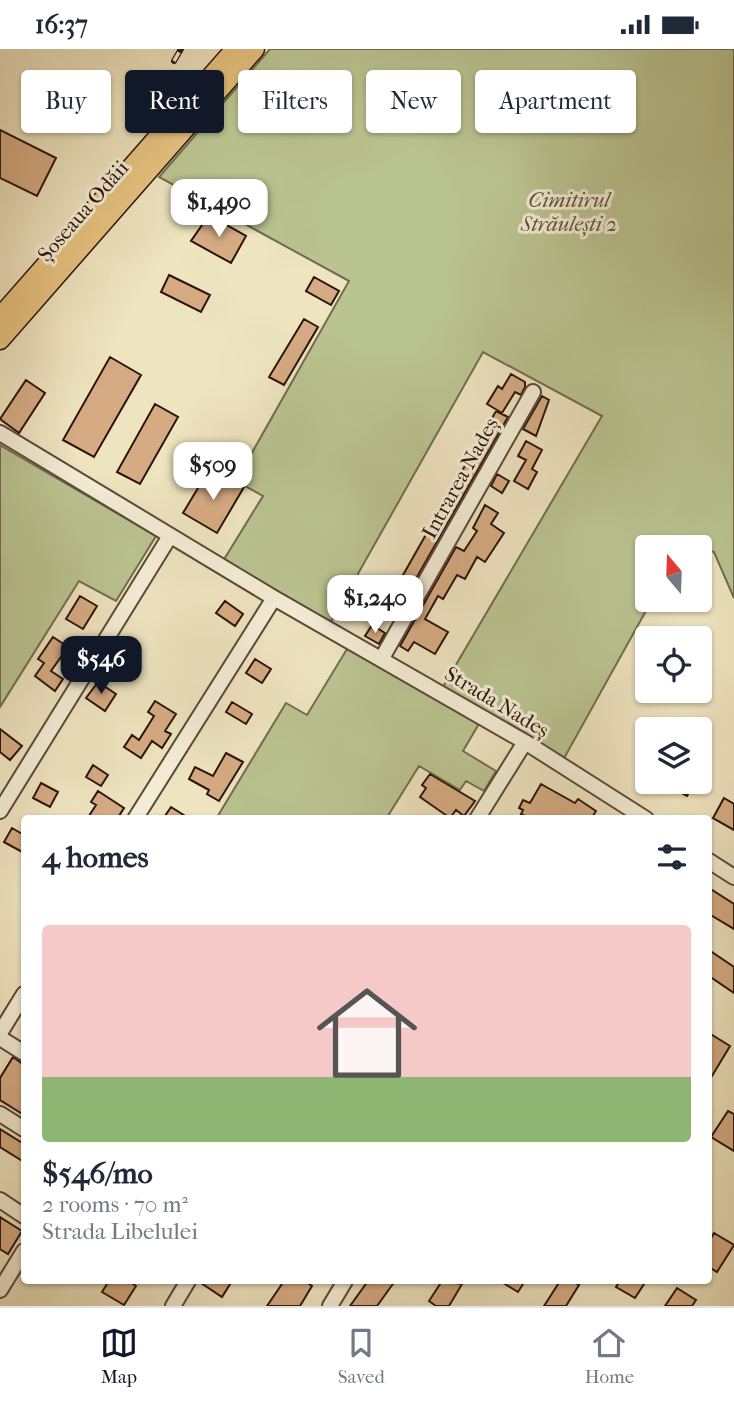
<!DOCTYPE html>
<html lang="en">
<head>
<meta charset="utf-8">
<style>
  :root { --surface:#fff; --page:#f2f2f3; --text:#1f2937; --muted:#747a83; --line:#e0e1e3; --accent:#111827 }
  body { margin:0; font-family:"IM FELL French Canon",serif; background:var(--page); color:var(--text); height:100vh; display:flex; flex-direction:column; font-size:26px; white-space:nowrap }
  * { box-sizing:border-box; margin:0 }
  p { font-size:23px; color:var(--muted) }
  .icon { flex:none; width:38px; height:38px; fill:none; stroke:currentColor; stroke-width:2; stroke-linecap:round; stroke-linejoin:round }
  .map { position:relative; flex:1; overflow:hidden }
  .panel { position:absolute; left:21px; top:766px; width:691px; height:469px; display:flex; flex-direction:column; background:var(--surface); border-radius:7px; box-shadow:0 2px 5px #0004 }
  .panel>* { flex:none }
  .hud { position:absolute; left:21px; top:21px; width:693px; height:63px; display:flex; gap:14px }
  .needle { width:46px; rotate:341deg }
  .controls { position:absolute; left:635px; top:486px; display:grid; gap:14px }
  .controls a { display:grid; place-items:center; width:77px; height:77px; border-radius:7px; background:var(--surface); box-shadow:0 2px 5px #0004; font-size:35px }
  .price { position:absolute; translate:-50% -60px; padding:0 16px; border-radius:14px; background:#fff; color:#222; font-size:23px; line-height:46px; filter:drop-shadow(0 2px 4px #0008) }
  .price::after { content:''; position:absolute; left:50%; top:42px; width:21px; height:16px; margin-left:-10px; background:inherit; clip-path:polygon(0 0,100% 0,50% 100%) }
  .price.active { background:var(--accent); color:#fff }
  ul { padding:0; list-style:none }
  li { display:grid; align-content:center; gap:14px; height:371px; padding:0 21px }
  li span { display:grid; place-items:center; height:217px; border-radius:7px; color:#555 }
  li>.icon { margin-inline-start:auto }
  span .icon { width:126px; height:126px; fill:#fffc; stroke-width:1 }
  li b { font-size:30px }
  h2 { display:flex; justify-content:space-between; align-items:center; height:84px; padding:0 21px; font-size:30px }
  .pill { padding:0 24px; border-radius:7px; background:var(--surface); box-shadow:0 2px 5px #0004; font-size:24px; line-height:63px }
  .pill.active { background:var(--accent); color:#fff }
  .status { display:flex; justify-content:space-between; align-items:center; height:49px; padding:0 35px; background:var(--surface); direction:ltr }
  .status svg { height:19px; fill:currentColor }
  .tab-bar { display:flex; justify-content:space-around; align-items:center; height:98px; border-top:2px solid var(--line); background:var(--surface); font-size:19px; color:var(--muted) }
  .tab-bar a { display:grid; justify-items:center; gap:4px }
  .tab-bar .active { color:var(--accent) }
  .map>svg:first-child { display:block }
  .green { fill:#bac491; stroke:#726c4e; stroke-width:2 }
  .building { fill:#d6ab83; stroke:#2a140c; stroke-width:2 }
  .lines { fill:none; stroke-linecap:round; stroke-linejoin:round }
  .minor-casing { stroke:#5b4839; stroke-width:18 }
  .major-casing { stroke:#2a140c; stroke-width:21 }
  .minor { stroke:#f4edd6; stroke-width:14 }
  .major { stroke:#e7c280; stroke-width:18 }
  .rail-casing { stroke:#2a140c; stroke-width:6 }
  .rail { stroke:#f4edd6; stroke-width:3.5; stroke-dasharray:10; stroke-linecap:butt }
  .labels { text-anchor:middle; stroke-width:6; stroke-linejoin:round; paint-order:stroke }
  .park-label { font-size:21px; font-style:italic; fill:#5c523b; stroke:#f4edd6 }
  .street-label { font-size:21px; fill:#2a140c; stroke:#f4edd6 }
</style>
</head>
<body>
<div class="status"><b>16:37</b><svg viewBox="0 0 49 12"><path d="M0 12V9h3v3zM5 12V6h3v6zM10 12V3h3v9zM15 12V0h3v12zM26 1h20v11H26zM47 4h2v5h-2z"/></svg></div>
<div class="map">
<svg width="734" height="1257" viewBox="0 0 734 1257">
  <rect width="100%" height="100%" fill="#eee4c0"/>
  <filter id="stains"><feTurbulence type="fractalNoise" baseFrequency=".00286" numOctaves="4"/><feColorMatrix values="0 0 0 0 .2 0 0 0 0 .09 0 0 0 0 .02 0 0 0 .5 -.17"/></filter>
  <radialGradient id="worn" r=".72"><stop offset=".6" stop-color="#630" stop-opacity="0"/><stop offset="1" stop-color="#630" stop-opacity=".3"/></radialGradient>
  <path class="green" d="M270 0H734V549L714 503 700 499H648V551H652L562 713 440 643 602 367 483 303 328 578 220 517 263 447 236 432 349 232 159 128Z
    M0 396 156 487 116 552 79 532 0 658Z
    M350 595 480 673 463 702 496 722 484 742 466 732 460 741 419 717 386 770H216L286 654 307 666Z"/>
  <path class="building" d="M0 81 56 109 37 147 0 129Z
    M209 166 246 187 231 214 191 192Z
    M169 226 210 246 201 263 161 243Z
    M314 228 339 242 331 256 306 242Z
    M304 270 318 278 284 336 269 328Z
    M110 308 141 326 94 408 63 391Z
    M511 325 525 333V338L521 346 515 343 502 364 487 355 498 337 502 340Z
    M26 331 45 344 19 384 0 370Z
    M542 347 549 351 536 387 523 380Z
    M155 355 178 368 140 435 117 423Z
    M496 362 508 368 401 556 390 549Z
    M526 392 542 401 532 420 537 423 528 440 514 432 526 411 518 407Z
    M207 424 227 435 230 430 244 438 217 484 183 464Z
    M497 425 509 432 502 444 491 437Z
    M485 456 498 464 491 475 504 484 485 513 477 508 465 530 457 526 443 550 438 547 425 570 448 583 435 605 414 593 408 602 400 597 456 498 464 502 477 482 473 479Z
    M80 547 97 557 83 580 66 570Z
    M225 552 243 565 235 577 216 564Z
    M372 576 385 584 379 595 365 587Z
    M53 588 68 598 51 622 63 630 55 642 35 627 44 614 38 610Z
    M255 610 271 620 262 634 246 624Z
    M98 633 116 645 105 662 86 649Z
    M155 652 176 665 165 682 171 685 162 699 152 692 141 709 124 698 132 686 139 691 154 667 148 663Z
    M232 653 252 665 246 675 226 663Z
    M0 680 22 697 10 711 0 703Z
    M226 704 243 713 219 752 207 745 209 741 189 730 195 718 213 727Z
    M93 716 108 726 101 737 86 728Z
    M430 725 475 752 464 767 456 761 450 769 420 748 426 739 422 736Z
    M661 733H695L687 747Z
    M41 734 58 743 50 758 33 749Z
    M541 735 575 754 578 750 596 762 591 770H531L521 765 523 761 519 759 523 751 530 754Z
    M98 742 124 759 117 770H87L96 756 91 753Z
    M724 749 734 755V781L713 769Z
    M171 758 190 770H163Z
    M12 779 24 786V804L4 793Z
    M709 839 734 855V880L709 865Z
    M709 901 734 918V944L709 927Z
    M709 984 730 997 709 1032Z
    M13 1008 24 1016V1066L0 1051V1029Z
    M728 1062 734 1065V1102L711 1088Z
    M0 1080 24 1095V1113L0 1098Z
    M0 1168 22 1182 8 1205 0 1200Z
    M714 1184 734 1196 717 1223 709 1218V1193Z
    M109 1232H129L136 1237 124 1256 102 1243Z
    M198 1232H232L222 1248Z
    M284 1232H305L312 1237 300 1257H267Z
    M368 1232H395L377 1257H350Z
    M442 1232 462 1235 449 1257H436L429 1252Z
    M500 1232H525L518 1243Z
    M560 1232H573L579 1236 566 1257H544Z
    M620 1232H646L635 1249 616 1238Z
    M677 1239 696 1251 692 1257H665Z"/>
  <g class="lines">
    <g class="minor-casing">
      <path id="minor" d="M0 384 274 549 525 693 646 770
        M382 609 533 343
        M0 762 170 487
        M135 770 274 549
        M477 770 525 693
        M709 812 734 828
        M0 984 24 945
        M0 989 24 1004
        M0 1065 24 1080
        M0 1151 24 1167
        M0 1241 24 1202
        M173 1257 188 1232
        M330 1257 345 1232"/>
    </g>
    <g class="major-casing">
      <path id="major" d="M0 268 235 0
        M0 291 255 0"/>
    </g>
    <use href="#minor" class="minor"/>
    <use href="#major" class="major"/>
    <g class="rail-casing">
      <path id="rail" d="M174 12 181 0"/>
    </g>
    <use href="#rail" class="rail"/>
  </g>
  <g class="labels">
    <g class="park-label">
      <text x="569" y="158">Cimitirul<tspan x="569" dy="24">Străulești 2</tspan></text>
    </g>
    <g class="street-label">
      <text transform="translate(83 162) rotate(-49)" y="7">Șoseaua Odăii</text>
      <text transform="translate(460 429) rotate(-61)" y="7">Intrarea Nadeș</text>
      <text transform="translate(497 653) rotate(31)" y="7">Strada Nadeș</text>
    </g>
  </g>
  <rect width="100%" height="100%" filter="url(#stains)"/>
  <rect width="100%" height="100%" fill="url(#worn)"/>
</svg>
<div class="controls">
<a><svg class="needle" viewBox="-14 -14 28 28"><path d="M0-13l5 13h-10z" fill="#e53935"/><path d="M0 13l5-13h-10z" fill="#747a83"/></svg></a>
<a><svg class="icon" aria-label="locate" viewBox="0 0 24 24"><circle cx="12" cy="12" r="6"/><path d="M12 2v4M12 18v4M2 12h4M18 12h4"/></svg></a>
<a><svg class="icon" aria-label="layers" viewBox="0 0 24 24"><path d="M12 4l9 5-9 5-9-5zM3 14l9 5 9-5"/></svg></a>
</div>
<b class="price" style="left:219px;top:190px">$1,490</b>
<b class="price" style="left:213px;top:453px">$509</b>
<b class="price" style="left:375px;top:586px">$1,240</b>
<b class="price active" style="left:101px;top:647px">$546</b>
<div class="hud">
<a class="pill">Buy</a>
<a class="pill active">Rent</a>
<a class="pill">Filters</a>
<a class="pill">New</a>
<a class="pill">Apartment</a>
</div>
<section class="panel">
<h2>4 homes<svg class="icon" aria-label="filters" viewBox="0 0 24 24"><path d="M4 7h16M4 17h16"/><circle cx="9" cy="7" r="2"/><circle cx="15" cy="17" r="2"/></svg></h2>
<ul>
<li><span style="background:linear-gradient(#f6c9c9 70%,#8fb573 0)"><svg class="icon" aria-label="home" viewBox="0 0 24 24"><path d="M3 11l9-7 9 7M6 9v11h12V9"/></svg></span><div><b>$546/mo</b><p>2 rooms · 70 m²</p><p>Strada Libelulei</p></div></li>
</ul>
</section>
</div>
<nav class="tab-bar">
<a class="active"><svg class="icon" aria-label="map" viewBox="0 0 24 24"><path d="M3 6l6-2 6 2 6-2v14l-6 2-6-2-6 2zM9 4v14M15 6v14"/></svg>Map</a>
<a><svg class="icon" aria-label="saved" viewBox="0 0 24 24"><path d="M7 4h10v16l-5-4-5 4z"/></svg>Saved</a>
<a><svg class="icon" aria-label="home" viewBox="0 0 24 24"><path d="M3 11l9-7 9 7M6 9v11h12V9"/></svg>Home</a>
</nav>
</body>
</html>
